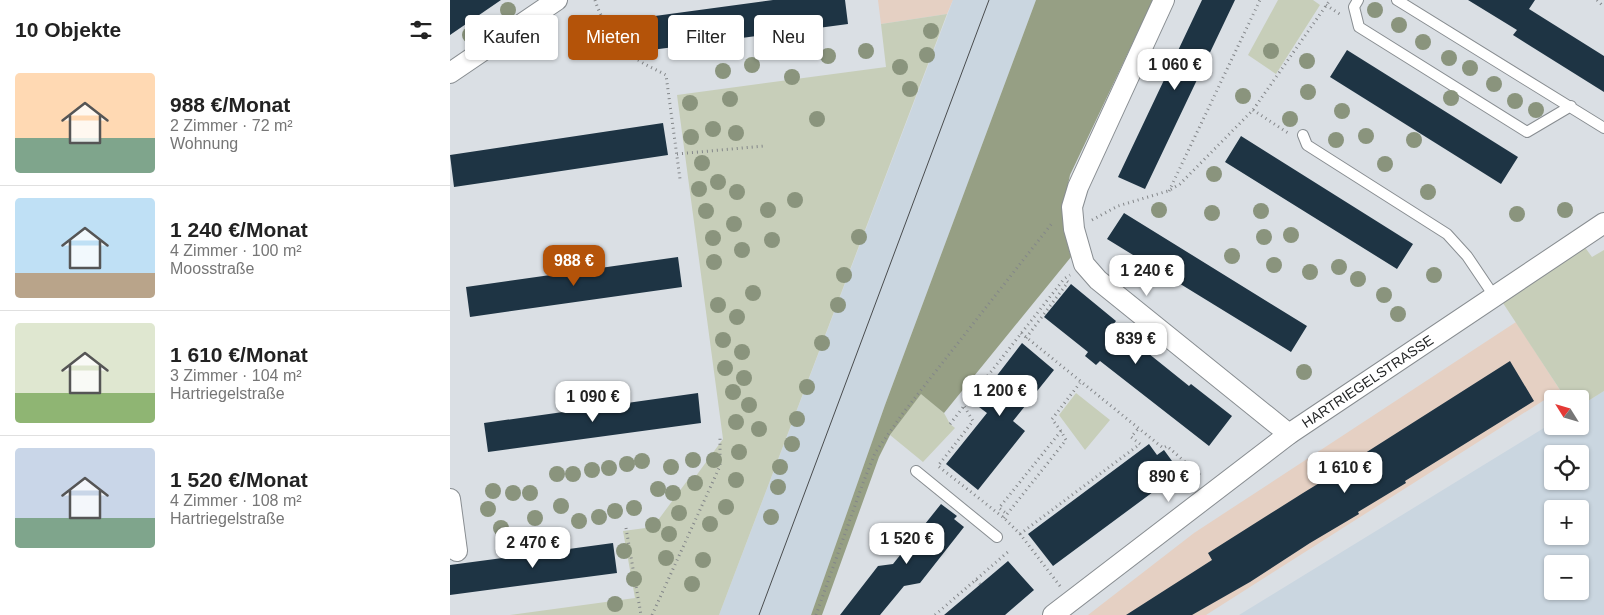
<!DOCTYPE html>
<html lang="de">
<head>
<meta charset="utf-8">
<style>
  :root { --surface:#fff; --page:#f6f6f6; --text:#222; --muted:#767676; --line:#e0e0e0; --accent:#b45309 }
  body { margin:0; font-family:Arial,sans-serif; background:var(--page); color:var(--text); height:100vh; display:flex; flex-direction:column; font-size:19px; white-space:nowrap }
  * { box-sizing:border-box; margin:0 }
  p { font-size:16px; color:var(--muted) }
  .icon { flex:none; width:28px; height:28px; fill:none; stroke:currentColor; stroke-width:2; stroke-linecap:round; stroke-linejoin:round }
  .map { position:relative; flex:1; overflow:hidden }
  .side { display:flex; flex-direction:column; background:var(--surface); width:450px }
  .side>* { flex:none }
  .guide { position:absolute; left:15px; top:15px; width:475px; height:45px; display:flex; gap:10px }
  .needle { width:32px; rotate:307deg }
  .tools { position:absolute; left:1094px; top:390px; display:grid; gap:10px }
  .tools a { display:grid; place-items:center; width:45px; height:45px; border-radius:5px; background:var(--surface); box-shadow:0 1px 4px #0004; font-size:25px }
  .price { position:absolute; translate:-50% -42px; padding:0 11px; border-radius:10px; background:#fff; color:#222; font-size:16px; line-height:32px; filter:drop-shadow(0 1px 2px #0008) }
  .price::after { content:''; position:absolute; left:50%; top:30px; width:15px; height:11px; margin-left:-8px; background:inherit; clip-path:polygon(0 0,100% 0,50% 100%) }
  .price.current { background:var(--accent); color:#fff }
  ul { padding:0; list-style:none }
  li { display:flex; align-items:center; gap:15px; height:125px; padding:0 15px }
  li+li { border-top:1px solid var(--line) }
  li span { display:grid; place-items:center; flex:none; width:140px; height:100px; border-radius:5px; color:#555 }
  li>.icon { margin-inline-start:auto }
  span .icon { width:60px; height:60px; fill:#fffc; stroke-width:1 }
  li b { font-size:21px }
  h2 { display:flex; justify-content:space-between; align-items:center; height:60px; padding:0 15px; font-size:21px }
  .pill { padding:0 18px; border-radius:5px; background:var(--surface); box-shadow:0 1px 4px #0004; font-size:18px; line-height:45px }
  .pill.current { background:var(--accent); color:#fff }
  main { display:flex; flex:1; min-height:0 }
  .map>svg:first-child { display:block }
  .industrial { fill:#e5d0c3 }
  .built { fill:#cad6e0; fill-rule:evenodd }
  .green { fill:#c7ceb9 }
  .forest { fill:#969f84 }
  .building { fill:#1e3444 }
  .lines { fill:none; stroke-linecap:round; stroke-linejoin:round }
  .lane-casing { stroke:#888d91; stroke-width:12 }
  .street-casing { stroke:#888d91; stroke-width:22 }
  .path { stroke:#838689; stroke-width:3; stroke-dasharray:1 4; stroke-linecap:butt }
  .lane { stroke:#fff; stroke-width:10 }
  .street { stroke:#fff; stroke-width:20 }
  .tram { stroke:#494c4e; stroke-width:1 }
  .tree { fill:#8a947d }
  .labels { text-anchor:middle; stroke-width:5; stroke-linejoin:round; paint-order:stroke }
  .street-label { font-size:14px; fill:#232526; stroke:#dadfe4 }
</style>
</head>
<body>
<main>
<section class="side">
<h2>10 Objekte<svg class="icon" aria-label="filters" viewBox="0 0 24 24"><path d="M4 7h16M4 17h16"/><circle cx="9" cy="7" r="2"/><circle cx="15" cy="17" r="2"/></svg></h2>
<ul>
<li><span style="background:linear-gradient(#ffd9b3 65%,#7fa58c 0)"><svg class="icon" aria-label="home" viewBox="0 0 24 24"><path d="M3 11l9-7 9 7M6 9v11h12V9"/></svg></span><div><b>988 €/Monat</b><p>2 Zimmer · 72 m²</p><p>Wohnung</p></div></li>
<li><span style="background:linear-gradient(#bfe0f5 75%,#b9a48a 0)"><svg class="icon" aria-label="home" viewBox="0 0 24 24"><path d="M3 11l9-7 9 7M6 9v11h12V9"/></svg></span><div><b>1 240 €/Monat</b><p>4 Zimmer · 100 m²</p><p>Moosstraße</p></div></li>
<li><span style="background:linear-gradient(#dfe7d0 70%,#8fb573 0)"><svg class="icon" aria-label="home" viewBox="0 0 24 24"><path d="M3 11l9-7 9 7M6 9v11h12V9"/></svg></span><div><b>1 610 €/Monat</b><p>3 Zimmer · 104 m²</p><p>Hartriegelstraße</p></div></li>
<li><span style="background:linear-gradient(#c9d6e8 70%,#7fa58c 0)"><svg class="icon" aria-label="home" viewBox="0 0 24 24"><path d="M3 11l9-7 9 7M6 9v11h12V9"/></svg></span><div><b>1 520 €/Monat</b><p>4 Zimmer · 108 m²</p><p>Hartriegelstraße</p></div></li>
</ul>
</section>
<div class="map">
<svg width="1154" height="615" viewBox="0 0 1154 615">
  <rect width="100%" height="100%" fill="#dadfe4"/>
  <path class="industrial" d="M428 0H503L497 14 431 24Z
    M1066 322 1110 390 756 615H638L744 533Z"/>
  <path class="built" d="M503 0H586L435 405 361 615H269Z
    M1154 391V615H789L1102 423V426H1130V406ZM1102 454H1130V481H1102ZM1102 509H1130V536H1102ZM1102 564H1130V591H1102Z"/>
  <path class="green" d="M828 0H863L870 5 826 74 798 55Z
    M497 14 269 615H60L185 598 173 531 203 527 237 481 243 480 273 439 227 95 436 67 431 24Z
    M1134 246 1142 257 1154 250V391L1130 406V399H1116L1051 300Z
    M471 393 494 413 500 424 505 428 473 462 440 435Z
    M626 393 660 420 635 450 609 415Z"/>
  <path class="forest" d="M586 0H703L620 175 612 212 615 235 621 257 494 413 471 394 440 435 429 457 372 615H361L435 405Z"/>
  <path class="building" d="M0 0H51L0 35Z
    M323 0H395L398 24 194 51 190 18Z
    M752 0H785L695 189 668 177Z
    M1018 0H1085L1079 9 1154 56V92L1063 35 1067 30Z
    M142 22 150 40 136 46 129 28Z
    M897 50 1068 157 1051 184 880 77Z
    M213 123 218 155 4 187 0 155Z
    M791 136 963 244 947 269 775 162Z
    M674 213 857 326 841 352 657 239Z
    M228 257 232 287 20 317 16 287Z
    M621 284 666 321 663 325 739 386 741 384 782 416 759 446 650 361 646 365 635 356 638 352 594 317Z
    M572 343 604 370 563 421 575 431 528 490 496 464 537 413 525 404Z
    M1060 361 1084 401 955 481 956 483 908 512 909 514 860 543 800 582 742 615H676L762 560 758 553 853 493 902 463 901 462Z
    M248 393 251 423 38 452 34 423Z
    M699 444 707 455 714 450 730 472 603 566 578 534Z
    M491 504 507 516 504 519 514 527 470 583 454 586 430 615H390L428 566 443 564Z
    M163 543 167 573 0 595V565Z
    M558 561 584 590 555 615H494Z"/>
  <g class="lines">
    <g class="lane-casing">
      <path id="lane" d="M908 0 904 7 909 27 1077 132 1121 106
        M947 0 1154 128
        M853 135 857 145 997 234 1017 256 1044 296
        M466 471 547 537"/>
    </g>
    <g class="street-casing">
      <g id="street">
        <path d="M714 0 628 187 622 207 624 229 634 264 648 280 839 434"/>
        <path d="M0 73 107 0"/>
        <path d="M0 499 7 551"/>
        <path id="s1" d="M603 615 839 434 1154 223"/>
      </g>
    </g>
    <path class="path" d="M145 0C152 23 169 46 188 60 197 66 207 70 216 75L230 179
      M1147 0 1154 7
      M876 5 891 15
      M803 110 838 133
      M227 154 314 146
      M719 191 810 0
      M642 220 668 206 718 191 730 184 803 110 880 0
      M571 333 713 448 717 446 752 477
      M576 338 618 282 614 279
      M500 424 514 406
      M611 431 602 419 630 383
      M554 518 616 440 611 431 549 508 557 514
      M176 528 191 615
      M570 534 690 444 681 437 688 429
      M526 580 530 584
      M610 586 570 534 554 518 488 466 523 421 514 406 614 279 620 275
      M202 615 270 466V436
      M366 615 413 483 425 453 453 413 603 222
      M485 615 559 551"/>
    <use href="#lane" class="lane"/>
    <use href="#street" class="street"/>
    <path class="tram" d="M309 615 539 0"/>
  </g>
  <g class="tree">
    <circle cx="58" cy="10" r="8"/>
    <circle cx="925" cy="10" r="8"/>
    <circle cx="38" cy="23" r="8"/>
    <circle cx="949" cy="25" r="8"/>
    <circle cx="481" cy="31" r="8"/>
    <circle cx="20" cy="35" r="8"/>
    <circle cx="973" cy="42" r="8"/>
    <circle cx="416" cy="51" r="8"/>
    <circle cx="821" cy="51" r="8"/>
    <circle cx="477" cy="55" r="8"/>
    <circle cx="378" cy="56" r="8"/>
    <circle cx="999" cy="58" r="8"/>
    <circle cx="857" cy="61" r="8"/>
    <circle cx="302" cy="65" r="8"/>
    <circle cx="450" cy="67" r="8"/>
    <circle cx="1020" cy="68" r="8"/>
    <circle cx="273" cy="71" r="8"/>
    <circle cx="342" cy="77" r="8"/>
    <circle cx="1044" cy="84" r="8"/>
    <circle cx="460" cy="89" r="8"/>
    <circle cx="858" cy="92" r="8"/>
    <circle cx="793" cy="96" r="8"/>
    <circle cx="1001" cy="98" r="8"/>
    <circle cx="280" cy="99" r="8"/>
    <circle cx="1065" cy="101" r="8"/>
    <circle cx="240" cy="103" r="8"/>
    <circle cx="1086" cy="110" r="8"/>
    <circle cx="892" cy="111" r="8"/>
    <circle cx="367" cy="119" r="8"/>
    <circle cx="840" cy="119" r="8"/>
    <circle cx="263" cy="129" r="8"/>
    <circle cx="286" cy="133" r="8"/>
    <circle cx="916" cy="136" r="8"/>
    <circle cx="241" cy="137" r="8"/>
    <circle cx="886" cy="140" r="8"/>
    <circle cx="964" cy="140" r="8"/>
    <circle cx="252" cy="163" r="8"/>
    <circle cx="935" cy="164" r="8"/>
    <circle cx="764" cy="174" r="8"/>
    <circle cx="268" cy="182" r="8"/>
    <circle cx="249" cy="189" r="8"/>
    <circle cx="287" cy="192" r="8"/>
    <circle cx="978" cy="192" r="8"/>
    <circle cx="345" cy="200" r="8"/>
    <circle cx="318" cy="210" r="8"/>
    <circle cx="709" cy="210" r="8"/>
    <circle cx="1115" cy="210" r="8"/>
    <circle cx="256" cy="211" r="8"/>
    <circle cx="811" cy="211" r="8"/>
    <circle cx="762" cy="213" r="8"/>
    <circle cx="1067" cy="214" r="8"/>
    <circle cx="284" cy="224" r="8"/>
    <circle cx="841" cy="235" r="8"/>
    <circle cx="409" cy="237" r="8"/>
    <circle cx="814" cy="237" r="8"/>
    <circle cx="263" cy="238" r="8"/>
    <circle cx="322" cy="240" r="8"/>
    <circle cx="292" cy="250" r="8"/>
    <circle cx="782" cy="256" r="8"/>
    <circle cx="264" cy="262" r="8"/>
    <circle cx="824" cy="265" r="8"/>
    <circle cx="889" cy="267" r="8"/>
    <circle cx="860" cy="272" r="8"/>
    <circle cx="394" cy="275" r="8"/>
    <circle cx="984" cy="275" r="8"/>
    <circle cx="908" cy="279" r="8"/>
    <circle cx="303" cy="293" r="8"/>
    <circle cx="934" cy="295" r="8"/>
    <circle cx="268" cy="305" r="8"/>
    <circle cx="388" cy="305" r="8"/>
    <circle cx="948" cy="314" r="8"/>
    <circle cx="287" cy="317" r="8"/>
    <circle cx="273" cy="340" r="8"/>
    <circle cx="372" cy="343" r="8"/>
    <circle cx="292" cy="352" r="8"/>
    <circle cx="275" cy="368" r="8"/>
    <circle cx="854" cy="372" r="8"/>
    <circle cx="294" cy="378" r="8"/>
    <circle cx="357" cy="387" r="8"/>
    <circle cx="283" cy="392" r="8"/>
    <circle cx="299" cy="405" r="8"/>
    <circle cx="347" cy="419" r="8"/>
    <circle cx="286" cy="422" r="8"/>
    <circle cx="309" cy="429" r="8"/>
    <circle cx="342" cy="444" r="8"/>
    <circle cx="289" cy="452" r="8"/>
    <circle cx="243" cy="460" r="8"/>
    <circle cx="264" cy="460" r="8"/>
    <circle cx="192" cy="461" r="8"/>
    <circle cx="177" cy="464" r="8"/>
    <circle cx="221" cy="467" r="8"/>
    <circle cx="330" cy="467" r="8"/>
    <circle cx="159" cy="468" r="8"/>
    <circle cx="142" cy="470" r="8"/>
    <circle cx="107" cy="474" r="8"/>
    <circle cx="123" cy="474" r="8"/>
    <circle cx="286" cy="480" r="8"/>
    <circle cx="245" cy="483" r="8"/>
    <circle cx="328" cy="487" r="8"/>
    <circle cx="208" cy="489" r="8"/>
    <circle cx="43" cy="491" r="8"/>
    <circle cx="63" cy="493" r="8"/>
    <circle cx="80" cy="493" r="8"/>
    <circle cx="223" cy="493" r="8"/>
    <circle cx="111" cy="506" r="8"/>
    <circle cx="276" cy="507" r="8"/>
    <circle cx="184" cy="508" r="8"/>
    <circle cx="38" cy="509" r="8"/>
    <circle cx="165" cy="511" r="8"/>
    <circle cx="229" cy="513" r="8"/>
    <circle cx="149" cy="517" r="8"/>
    <circle cx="321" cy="517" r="8"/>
    <circle cx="85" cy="518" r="8"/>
    <circle cx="129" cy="521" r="8"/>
    <circle cx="260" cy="524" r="8"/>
    <circle cx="203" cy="525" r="8"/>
    <circle cx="51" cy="528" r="8"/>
    <circle cx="219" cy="534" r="8"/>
    <circle cx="174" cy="551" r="8"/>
    <circle cx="216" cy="558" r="8"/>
    <circle cx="253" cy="560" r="8"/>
    <circle cx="184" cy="579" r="8"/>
    <circle cx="242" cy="584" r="8"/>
    <circle cx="165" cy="604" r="8"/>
  </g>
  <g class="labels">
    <g class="street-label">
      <text dy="5" stroke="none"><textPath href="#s1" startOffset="392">HARTRIEGELSTRASSE</textPath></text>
    </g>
  </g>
</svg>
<div class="tools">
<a><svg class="needle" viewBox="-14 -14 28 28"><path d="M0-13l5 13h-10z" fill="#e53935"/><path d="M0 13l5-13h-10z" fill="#767676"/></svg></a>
<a><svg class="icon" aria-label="locate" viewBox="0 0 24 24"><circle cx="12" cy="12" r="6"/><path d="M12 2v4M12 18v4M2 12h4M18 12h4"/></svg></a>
<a>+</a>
<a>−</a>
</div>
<b class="price" style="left:725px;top:91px">1 060 €</b>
<b class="price current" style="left:124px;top:287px">988 €</b>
<b class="price" style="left:697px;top:297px">1 240 €</b>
<b class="price" style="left:686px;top:365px">839 €</b>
<b class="price" style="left:550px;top:417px">1 200 €</b>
<b class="price" style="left:143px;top:423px">1 090 €</b>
<b class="price" style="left:895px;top:494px">1 610 €</b>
<b class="price" style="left:719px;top:503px">890 €</b>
<b class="price" style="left:457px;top:565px">1 520 €</b>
<b class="price" style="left:83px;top:569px">2 470 €</b>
<div class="guide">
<a class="pill">Kaufen</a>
<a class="pill current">Mieten</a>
<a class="pill">Filter</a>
<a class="pill">Neu</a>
</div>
</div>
</main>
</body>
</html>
